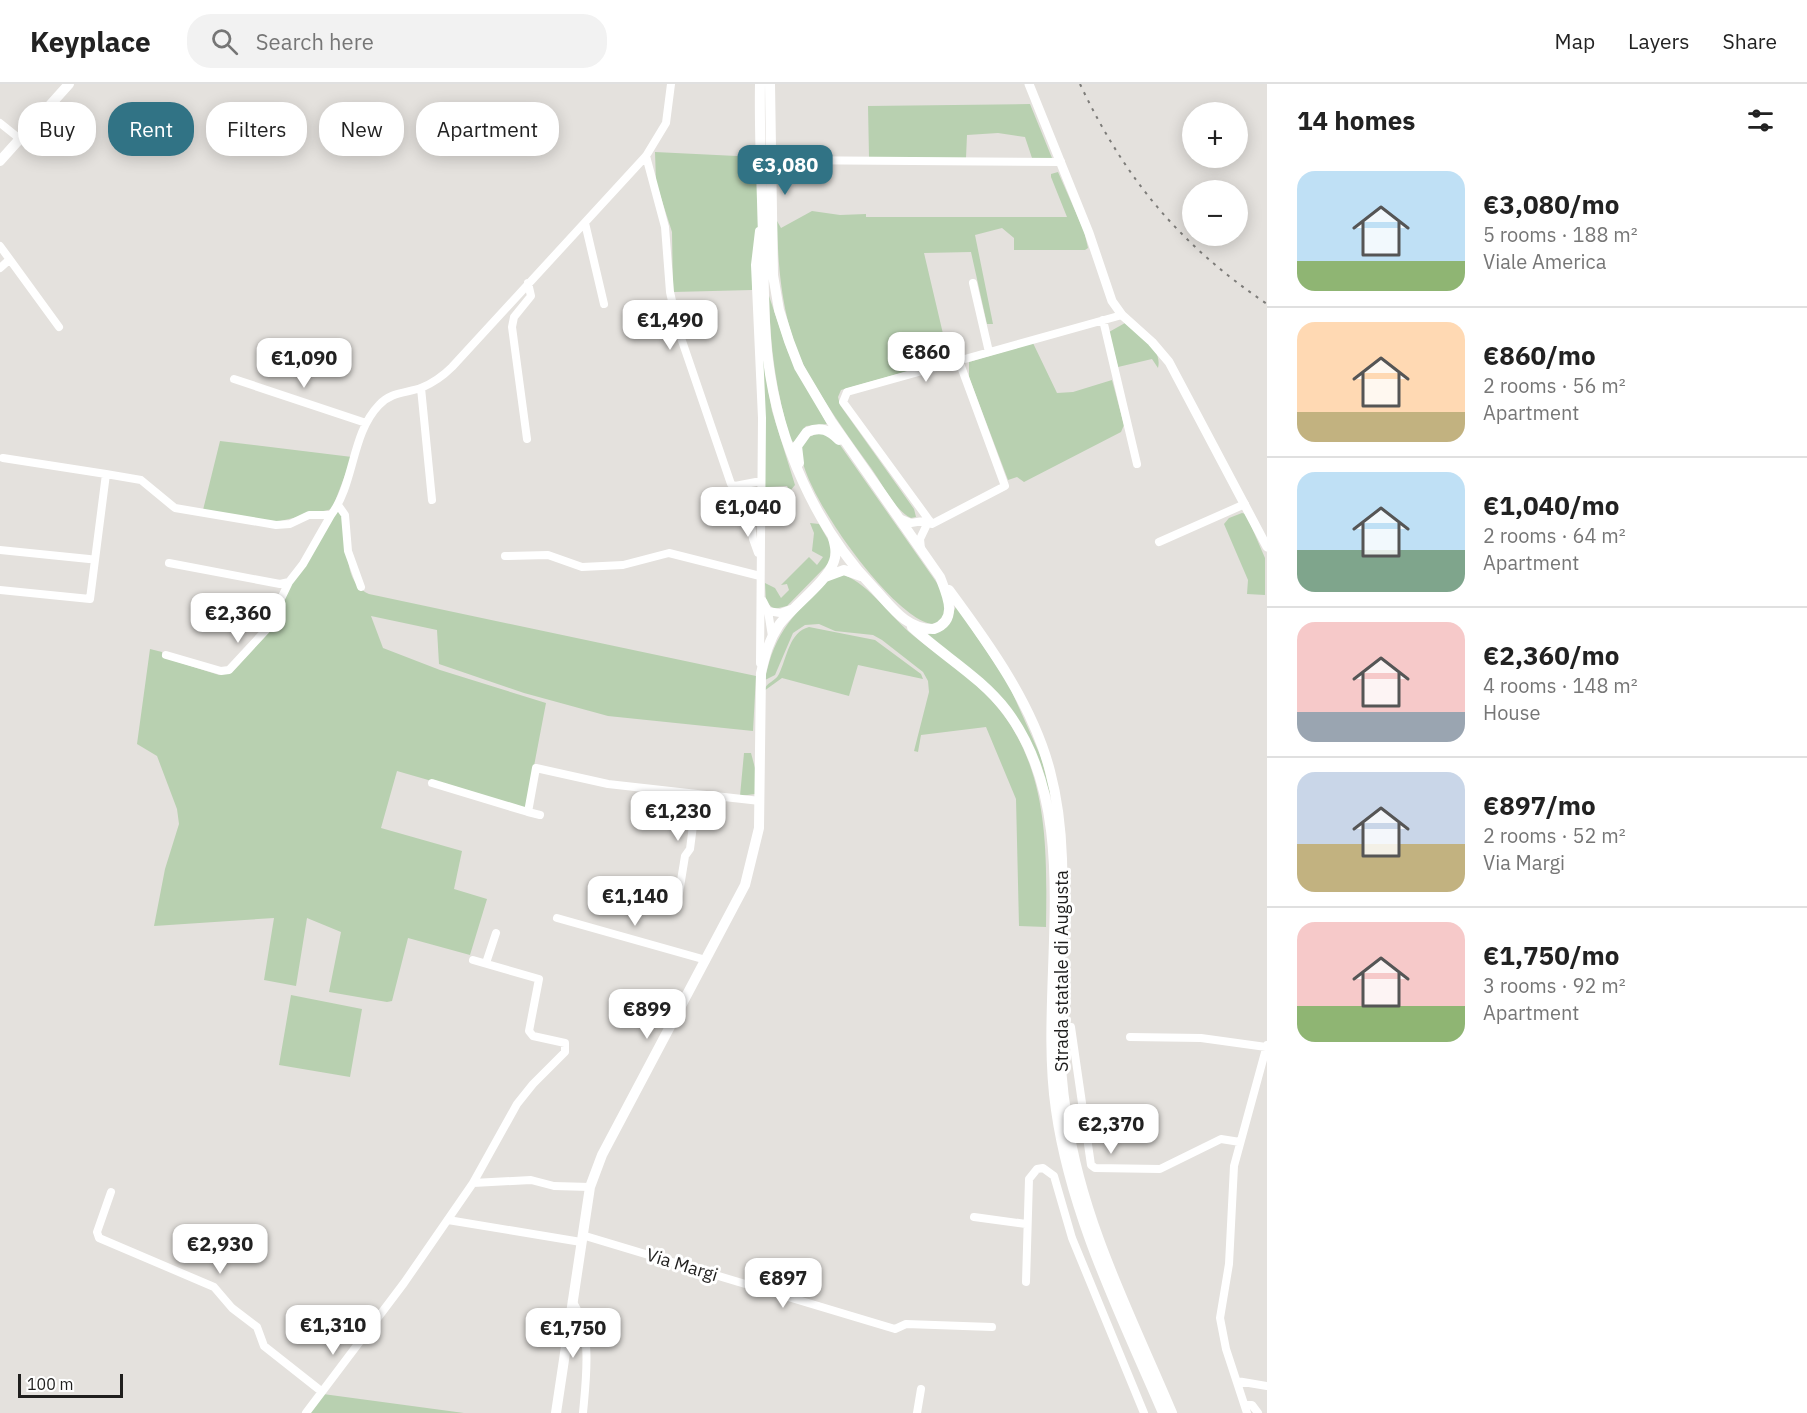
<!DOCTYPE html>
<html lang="en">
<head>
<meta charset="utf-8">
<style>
  :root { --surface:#fff; --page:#f2f2f2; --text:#222; --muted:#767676; --line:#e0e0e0; --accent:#317385 }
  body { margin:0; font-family:"IBM Plex Sans",sans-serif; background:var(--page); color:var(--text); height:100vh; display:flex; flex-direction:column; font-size:22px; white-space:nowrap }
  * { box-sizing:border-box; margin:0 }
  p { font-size:20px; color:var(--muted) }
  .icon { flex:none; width:33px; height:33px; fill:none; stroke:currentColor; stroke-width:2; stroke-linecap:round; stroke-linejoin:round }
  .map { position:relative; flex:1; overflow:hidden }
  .details { display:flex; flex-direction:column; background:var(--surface); width:540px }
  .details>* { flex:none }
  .guide { position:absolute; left:18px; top:18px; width:570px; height:54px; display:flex; gap:12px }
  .fabs { position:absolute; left:1182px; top:18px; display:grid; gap:12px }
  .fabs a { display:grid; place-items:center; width:66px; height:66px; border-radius:50%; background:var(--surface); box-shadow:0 3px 15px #0003; font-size:30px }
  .scale { position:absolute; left:18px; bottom:15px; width:105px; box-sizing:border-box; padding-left:6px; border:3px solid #1f1e1d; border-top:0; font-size:16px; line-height:21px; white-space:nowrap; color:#1f1e1d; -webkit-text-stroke:4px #fff; paint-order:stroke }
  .price { position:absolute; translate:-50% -51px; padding:0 14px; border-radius:12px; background:#fff; color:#222; font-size:20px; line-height:39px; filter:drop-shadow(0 2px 3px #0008) }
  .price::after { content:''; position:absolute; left:50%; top:36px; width:18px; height:14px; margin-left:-9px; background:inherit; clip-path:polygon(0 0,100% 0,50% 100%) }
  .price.current { background:var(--accent); color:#fff }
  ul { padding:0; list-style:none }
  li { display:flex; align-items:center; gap:18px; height:150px; padding:0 30px }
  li+li { border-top:2px solid var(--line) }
  li span { display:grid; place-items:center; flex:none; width:168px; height:120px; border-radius:18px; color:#555 }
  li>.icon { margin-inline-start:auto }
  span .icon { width:72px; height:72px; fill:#fffc; stroke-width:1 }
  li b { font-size:26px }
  h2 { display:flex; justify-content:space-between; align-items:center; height:72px; padding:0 30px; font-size:26px }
  .chip { padding:0 21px; border-radius:24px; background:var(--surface); box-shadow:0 3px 15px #0003; font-size:21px; line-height:54px }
  .chip.current { background:var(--accent); color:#fff }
  header { display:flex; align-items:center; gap:36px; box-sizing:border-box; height:84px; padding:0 30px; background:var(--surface); border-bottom:2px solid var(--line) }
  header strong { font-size:28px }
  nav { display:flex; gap:33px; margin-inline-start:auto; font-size:21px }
  .search { width:420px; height:54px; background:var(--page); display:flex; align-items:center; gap:15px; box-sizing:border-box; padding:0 21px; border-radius:24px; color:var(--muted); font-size:22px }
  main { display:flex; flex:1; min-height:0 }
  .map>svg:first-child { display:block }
  .green { fill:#b8d0b0 }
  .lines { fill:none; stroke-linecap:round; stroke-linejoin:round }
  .minor { stroke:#fff; stroke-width:8 }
  .tertiary { stroke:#fff; stroke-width:9 }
  .secondary { stroke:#fff; stroke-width:10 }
  .rail { stroke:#7d7c79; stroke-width:2; stroke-dasharray:3 6; stroke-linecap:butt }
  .labels { text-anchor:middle; stroke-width:6; stroke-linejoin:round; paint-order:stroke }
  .street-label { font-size:18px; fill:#1f1e1d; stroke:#fff }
</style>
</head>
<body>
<header>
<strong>Keyplace</strong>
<div class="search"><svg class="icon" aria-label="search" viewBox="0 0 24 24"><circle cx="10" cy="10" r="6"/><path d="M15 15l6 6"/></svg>Search here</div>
<nav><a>Map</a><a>Layers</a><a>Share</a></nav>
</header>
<main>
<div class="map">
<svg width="1267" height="1329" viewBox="0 0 1267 1329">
  <rect width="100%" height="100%" fill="#e4e1dd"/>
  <path class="green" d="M1030 20 1052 74H1032L1025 53 998 49 967 51 966 74 869 73 868 22Z
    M655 68 757 73 758 144 752 180V206L673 208 672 148 656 98Z
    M1058 88 1084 147 1088 164 1085 166H1014V154L1002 144 975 151 993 240H987L971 168 924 169 948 271 951 275 945 273 940 278 841 306 838 313 840 321 914 425 916 433 911 434C894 426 882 399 871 384 850 355 828 324 810 293 783 246 778 190 777 137L781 144 812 127 840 131 866 130V133H1067L1051 93V90Z
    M759 171 765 287 772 327 795 401 790 407 787 402 768 403 765 408Z
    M769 212 788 268 827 340 806 342 794 358 791 357C776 308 770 262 769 212Z
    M1125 239C1138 250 1163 264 1158 284L1152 275 1118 283 1109 248Z
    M1033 259 1057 309 1073 308 1112 296 1124 341 1121 348 1024 398 1017 393 1008 396 969 293V278Z
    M821 348 834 354 840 361 944 509 946 529 939 538 931 540C891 532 803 409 801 368 801 363 803 359 804 355Z
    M220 357 352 373 332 425 276 438 203 426Z
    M338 426C355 445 336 495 369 510L756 592 753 647 608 632 524 609 439 580 437 546 371 532 383 564 440 586 546 619 526 724 397 687 381 744 462 767 454 805 487 815 470 871 408 854 392 917 387 918 329 908 341 848 307 834 296 902 264 896 274 834 154 842 165 785 179 740 177 725 157 672 137 660 150 565 162 568V573L219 591 231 589 268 549 293 497Z
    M1242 429 1246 430 1265 474V514V511L1247 510 1248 496 1224 440 1229 434Z
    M810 439 819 440 831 461 830 478 787 522 774 525 766 518 765 499 775 504 781 514 789 506 787 500 781 501 809 473 817 481 823 473 812 467 814 449Z
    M840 490C864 495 890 531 909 548 936 571 969 590 993 618 1049 681 1047 764 1046 843L1019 842 1016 715 986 643 921 651 918 668 914 667 929 608 928 597 923 588 882 556 873 551 835 547 819 540 805 541 793 549 775 591 765 596C774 547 796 528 830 495Z
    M956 522 1008 599 1041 673 1053 718 1031 658 1015 632 927 551 949 540Z
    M809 543 875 556 921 590 923 595 858 581 849 612 782 594 764 607C766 598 775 598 779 590 787 574 789 548 809 543Z
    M744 669H751L755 684V710L740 712Z
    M291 911 362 925 350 993 279 981Z
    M323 1310 464 1329H310Z"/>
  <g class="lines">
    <path class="minor" d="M0 39 20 55
      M646 72 665 143 670 208 679 248 731 400 735 402 761 397
      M771 76 1061 78
      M585 139 604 220
      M759 147 755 181 762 334 760 579
      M0 162 59 243
      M0 184 9 176
      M973 199 989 268
      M1103 236 1137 380
      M234 295 366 339
      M421 304 432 416
      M527 355 512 243 514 233 531 212 528 199
      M3 374 106 390
      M736 402 747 409 753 455 758 469
      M338 421 345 431 348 467 361 503
      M899 434 911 439 929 436 932 440 1005 402 959 277
      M929 436 843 318 847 308 1122 231
      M1159 458 1245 420
      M921 465 920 455 929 436
      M0 466 89 475
      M505 472 548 471 582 483 623 481 669 469 760 492
      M169 479 280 500 289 498 303 480 331 431
      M0 506 90 515 106 390 141 396 175 424 276 441 290 440 309 431H331C355 399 351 350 379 321 391 308 406 309 421 304 433 299 443 292 452 283L646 72 666 39 671 0
      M763 517 768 527 780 529 791 525
      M768 527 772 552
      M166 571 221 587 229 586 266 546 289 498
      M432 699 528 728 536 684 608 700 760 717
      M528 728 540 731
      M679 809 685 772 690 765 697 710
      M557 834 706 876
      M473 876 539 895 529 947 533 952 565 959V968L533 1000 517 1020 473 1099
      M486 879 496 849
      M1071 943 1091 1081 1095 1084 1160 1085 1221 1055 1240 1058
      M1130 953 1201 954 1266 963
      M111 1108 97 1148 99 1154 214 1203 232 1224 257 1243 264 1262 321 1307
      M974 1133 1026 1140
      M448 1136 581 1158
      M582 1151 895 1245 906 1240 992 1243
      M1026 1198 1029 1095 1037 1085 1043 1084 1054 1092 1072 1154 1144 1329
      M572 1217C593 1247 586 1294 583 1329
      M1237 1297 1267 1302
      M1245 1321H1252L1258 1329
      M306 1329 404 1199 473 1099 531 1096 554 1102 590 1103
      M917 1329 921 1305
      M1247 1329 1226 1265 1220 1234 1229 1180 1234 1082 1267 961"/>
    <path class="tertiary" d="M1029 0 1089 149 1112 217 1122 231 1152 258 1169 278 1267 463"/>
    <path class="secondary" d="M760 0C759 51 762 103 763 154 764 195 763 236 768 276 778 357 816 444 873 503 891 522 906 546 934 545 959 536 947 511 940 493L831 337 799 283 789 257 779 226 773 191 770 0
      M0 77 69 0
      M799 379 797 362 807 348C821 342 829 346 839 356
      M825 493 844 486 861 492
      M949 506C989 560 1033 621 1050 687 1069 758 1061 832 1059 904 1058 948 1060 992 1067 1035 1082 1138 1132 1234 1172 1329
      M912 543C943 572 981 593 1007 627 1088 735 1037 899 1056 1026 1071 1132 1121 1231 1163 1329
      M556 1329 590 1103 602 1071 745 801 759 744 761 589C765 571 769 556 779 541 793 522 828 497 834 477 837 469 835 462 833 454"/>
    <path class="rail" d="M1080 0C1125 95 1180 161 1267 220"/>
  </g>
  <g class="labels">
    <g class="street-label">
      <text transform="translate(1062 887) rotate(-90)" y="6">Strada statale di Augusta</text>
      <text transform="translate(682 1181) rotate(17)" y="6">Via Margi</text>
    </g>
  </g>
</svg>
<div class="fabs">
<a>+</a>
<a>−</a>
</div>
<div class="scale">100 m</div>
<b class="price current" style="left:785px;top:112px">€3,080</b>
<b class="price" style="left:670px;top:267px">€1,490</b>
<b class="price" style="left:926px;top:299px">€860</b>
<b class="price" style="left:304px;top:305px">€1,090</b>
<b class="price" style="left:748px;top:454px">€1,040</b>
<b class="price" style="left:238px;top:560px">€2,360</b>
<b class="price" style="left:678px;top:758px">€1,230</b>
<b class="price" style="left:635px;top:843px">€1,140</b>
<b class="price" style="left:647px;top:956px">€899</b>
<b class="price" style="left:1111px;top:1071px">€2,370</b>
<b class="price" style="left:220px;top:1191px">€2,930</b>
<b class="price" style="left:783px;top:1225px">€897</b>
<b class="price" style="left:333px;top:1272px">€1,310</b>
<b class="price" style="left:573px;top:1275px">€1,750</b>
<div class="guide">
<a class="chip">Buy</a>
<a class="chip current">Rent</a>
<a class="chip">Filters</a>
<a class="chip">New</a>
<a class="chip">Apartment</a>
</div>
</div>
<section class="details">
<h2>14 homes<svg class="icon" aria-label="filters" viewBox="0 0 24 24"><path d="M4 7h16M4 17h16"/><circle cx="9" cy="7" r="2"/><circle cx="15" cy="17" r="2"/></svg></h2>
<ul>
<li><span style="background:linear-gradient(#bfe0f5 75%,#8fb573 0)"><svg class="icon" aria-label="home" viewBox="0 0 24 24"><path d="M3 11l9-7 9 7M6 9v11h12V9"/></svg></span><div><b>€3,080/mo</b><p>5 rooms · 188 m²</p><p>Viale America</p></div></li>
<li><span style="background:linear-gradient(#ffd9b3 75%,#c2b280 0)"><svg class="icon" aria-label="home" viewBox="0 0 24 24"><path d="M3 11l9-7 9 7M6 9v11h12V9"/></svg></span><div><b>€860/mo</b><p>2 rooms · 56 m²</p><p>Apartment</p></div></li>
<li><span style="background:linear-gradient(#bfe0f5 65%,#7fa58c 0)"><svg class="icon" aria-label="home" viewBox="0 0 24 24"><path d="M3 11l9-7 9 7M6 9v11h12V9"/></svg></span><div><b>€1,040/mo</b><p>2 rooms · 64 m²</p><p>Apartment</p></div></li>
<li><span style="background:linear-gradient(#f6c9c9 75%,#9aa5b1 0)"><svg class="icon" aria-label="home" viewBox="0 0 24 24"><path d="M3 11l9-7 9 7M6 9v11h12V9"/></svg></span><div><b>€2,360/mo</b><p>4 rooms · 148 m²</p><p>House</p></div></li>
<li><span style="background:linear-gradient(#c9d6e8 60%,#c2b280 0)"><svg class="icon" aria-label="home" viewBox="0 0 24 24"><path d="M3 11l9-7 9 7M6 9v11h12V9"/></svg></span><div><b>€897/mo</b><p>2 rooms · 52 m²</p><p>Via Margi</p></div></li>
<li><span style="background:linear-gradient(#f6c9c9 70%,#8fb573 0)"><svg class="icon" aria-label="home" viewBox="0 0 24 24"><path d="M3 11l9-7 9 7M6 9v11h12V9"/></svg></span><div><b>€1,750/mo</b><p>3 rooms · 92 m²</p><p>Apartment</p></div></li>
</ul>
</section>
</main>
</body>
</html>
